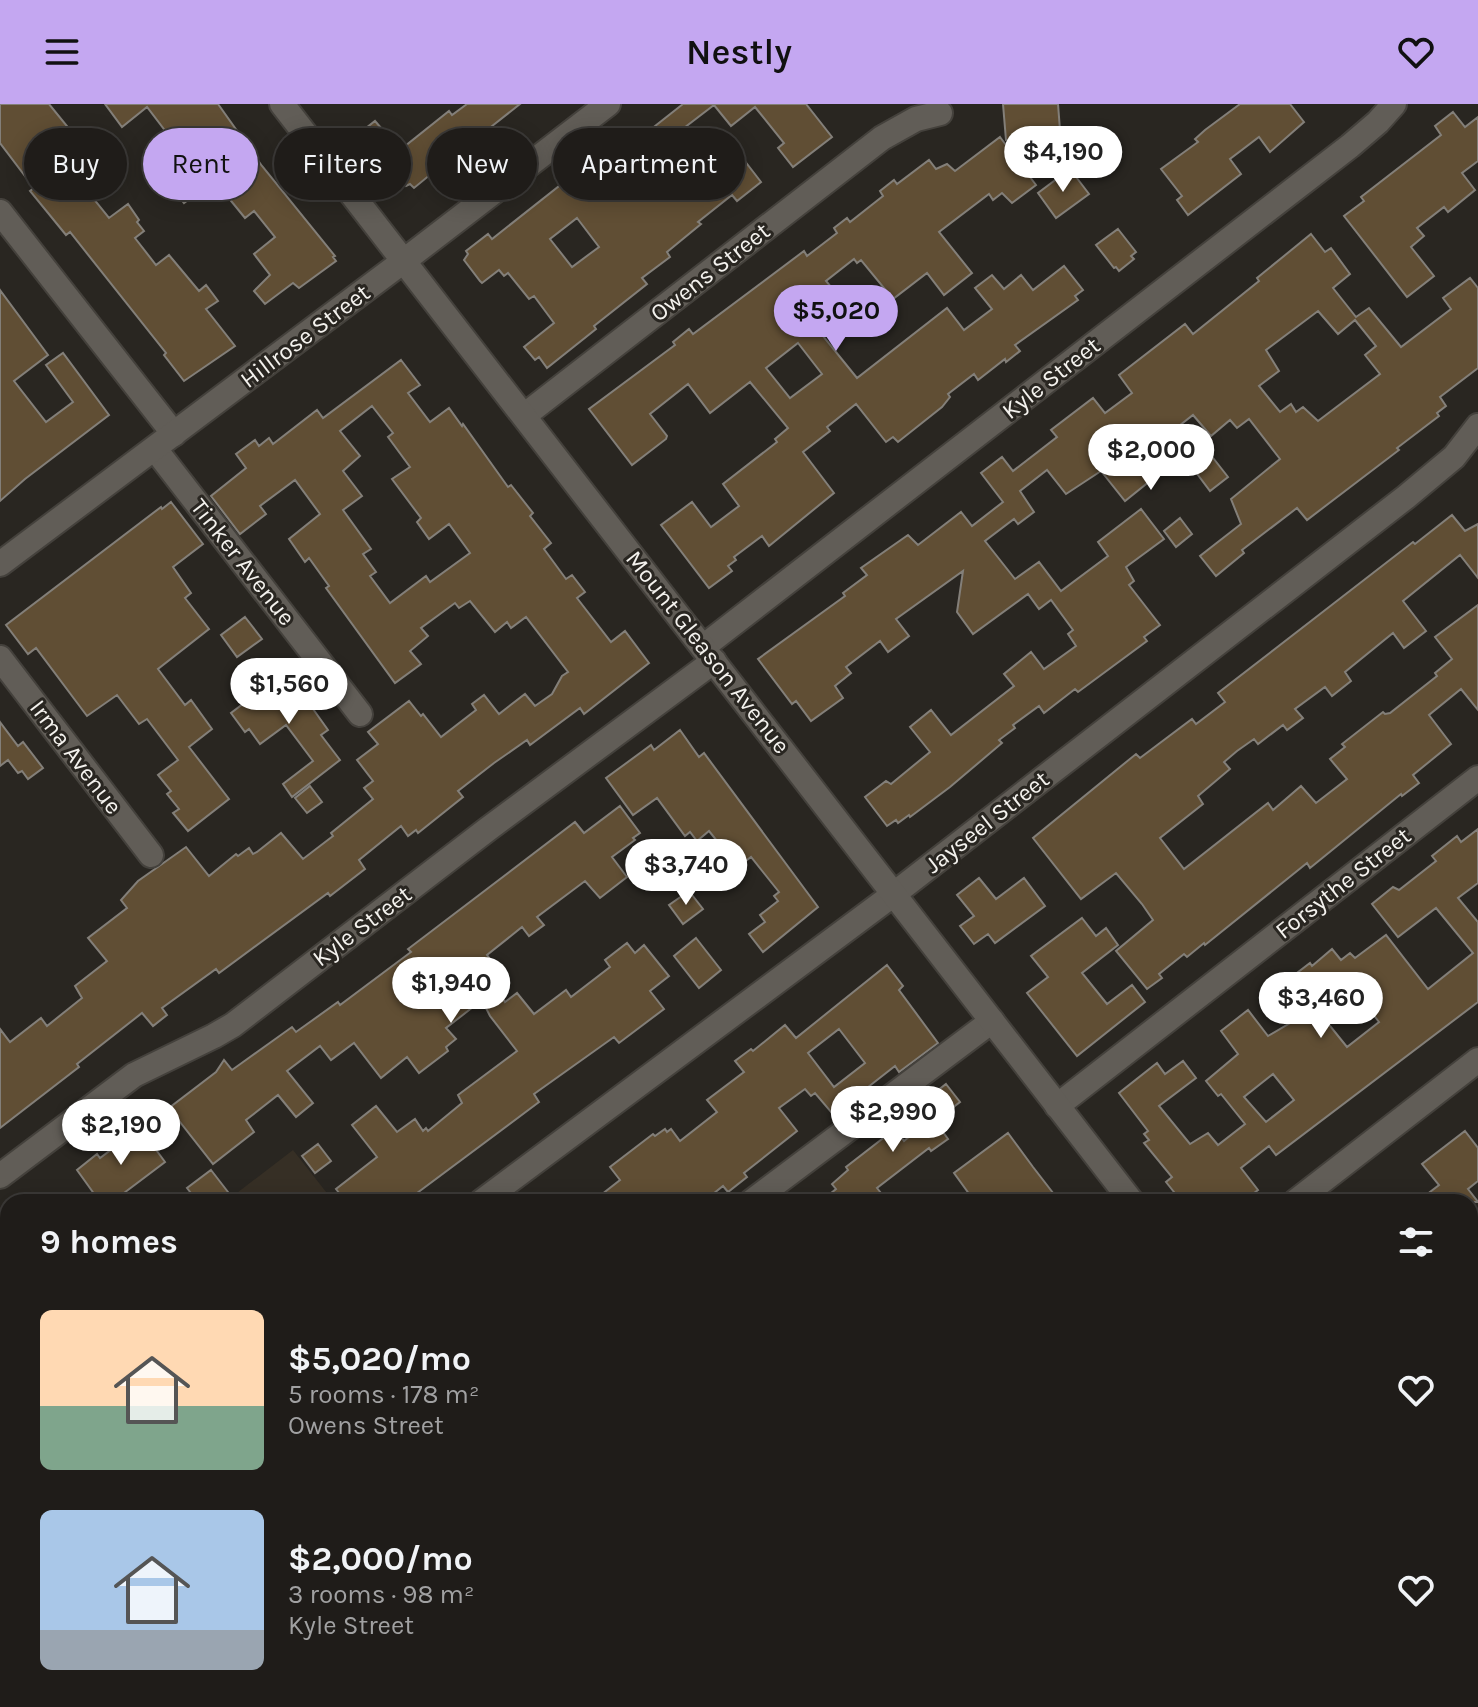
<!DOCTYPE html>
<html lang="en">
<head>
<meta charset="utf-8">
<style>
  :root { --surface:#1f1c19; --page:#2c2926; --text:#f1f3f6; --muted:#a1a1a2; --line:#3c3a38; --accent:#c4a7f1 }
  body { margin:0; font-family:Karla,sans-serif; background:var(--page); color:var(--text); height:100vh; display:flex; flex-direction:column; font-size:30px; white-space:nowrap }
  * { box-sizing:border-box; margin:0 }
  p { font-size:26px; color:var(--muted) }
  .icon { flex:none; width:44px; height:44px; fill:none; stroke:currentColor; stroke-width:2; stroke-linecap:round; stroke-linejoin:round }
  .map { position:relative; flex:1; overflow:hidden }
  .sheet { position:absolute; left:0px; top:1090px; width:1478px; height:514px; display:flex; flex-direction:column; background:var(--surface); border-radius:24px 24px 0 0; box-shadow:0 4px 20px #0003,0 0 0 2px var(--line) }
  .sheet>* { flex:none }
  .hud { position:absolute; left:24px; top:24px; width:800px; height:72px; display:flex; gap:16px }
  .price { position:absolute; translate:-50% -68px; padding:0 18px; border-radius:28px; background:#fff; color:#222; font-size:26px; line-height:52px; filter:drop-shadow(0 2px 4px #0008) }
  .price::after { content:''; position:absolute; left:50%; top:48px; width:24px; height:18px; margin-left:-12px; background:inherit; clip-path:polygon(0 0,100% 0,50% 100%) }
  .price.selected { background:var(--accent); color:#111 }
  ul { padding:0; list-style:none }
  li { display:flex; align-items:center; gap:24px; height:200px; padding:0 40px }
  li span { display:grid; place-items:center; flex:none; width:224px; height:160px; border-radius:12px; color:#555 }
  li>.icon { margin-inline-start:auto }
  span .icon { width:96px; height:96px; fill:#fffc; stroke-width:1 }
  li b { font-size:34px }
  h2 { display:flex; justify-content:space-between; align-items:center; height:96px; padding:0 40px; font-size:34px }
  .tag { padding:0 28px; border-radius:36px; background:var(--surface); box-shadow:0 4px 20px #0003,0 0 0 2px var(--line); font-size:28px; line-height:72px }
  .tag.selected { background:var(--accent); color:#111 }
  header { display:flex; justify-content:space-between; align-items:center; height:104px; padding:0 40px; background:var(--accent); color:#111; font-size:36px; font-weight:600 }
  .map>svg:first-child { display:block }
  .built { fill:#362f25 }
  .building { fill:#604e34; stroke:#837f79; stroke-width:2; fill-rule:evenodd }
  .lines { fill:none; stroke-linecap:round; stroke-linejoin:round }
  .street-casing { stroke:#44413c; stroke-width:28 }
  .secondary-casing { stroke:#44413c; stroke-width:28 }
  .street { stroke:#615d57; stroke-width:24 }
  .secondary { stroke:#615d57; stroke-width:24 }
  .labels { text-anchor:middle; stroke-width:6; stroke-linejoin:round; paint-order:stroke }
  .street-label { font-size:24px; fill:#f4f2ee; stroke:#292621 }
</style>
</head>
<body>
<header><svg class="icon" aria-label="menu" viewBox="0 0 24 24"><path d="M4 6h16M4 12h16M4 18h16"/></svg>Nestly<svg class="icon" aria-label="heart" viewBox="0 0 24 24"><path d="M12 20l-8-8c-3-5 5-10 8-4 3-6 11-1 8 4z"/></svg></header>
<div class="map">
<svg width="1478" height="1603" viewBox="0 0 1478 1603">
  <rect width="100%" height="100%" fill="#292621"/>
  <path class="built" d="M293 1046 334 1098H220L231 1090 233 1092Z
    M1478 1147V1474L1470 1464V1153Z
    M8 1259V1596H150L141 1603H0V1265Z"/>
  <path class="building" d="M0 0H49L93 54 84 61 90 70 80 78 109 114 128 100 139 116 137 118 144 127 135 134 156 161 169 151 199 187 206 181 218 197 206 205 235 242 184 277 164 251 166 249 70 128 66 131 30 87 34 84 0 39Z
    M105 0H218L262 62 335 152 333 153 336 157 299 184 293 179 265 200 254 187 270 171 254 150 275 133 254 107 245 114 214 76 184 99 172 83 195 66 147 3 122 23Z
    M467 0H520L482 30 477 25 448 47 453 52 414 84 410 80 406 82 401 75 394 81 356 32 375 17 400 46 449 7 452 11Z
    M683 0H806L832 33 793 63 778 44 784 39 755 3 731 22 714 1 684 24 695 39 679 52 699 78 737 47 761 78 737 97 732 91 698 118 701 120 667 148 670 153 642 174 647 180 594 222 596 225 547 264 539 253 535 256 524 243 554 219 534 192 529 195 508 169 504 172 499 166 482 179 480 177 464 156 468 150 466 147 488 130 492 135 568 75 582 94 610 72 608 68 648 34 645 30ZM577 114 599 143 572 163 550 135Z
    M1003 0H1058L1060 26H1058V31L1006 36Z
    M1240 0H1290L1304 18 1270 48 1259 33 1230 55 1241 70 1188 111 1177 96 1182 92 1161 65 1198 38 1195 35 1205 26Z
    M1453 8 1465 23 1478 13V57L1462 69 1475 86 1448 108 1444 103 1417 124 1424 132 1411 143 1434 172 1407 193 1344 112 1364 97 1361 93 1441 31 1435 22Z
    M1000 33 1036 81 1012 99 1002 89 993 96 989 90 939 128 972 169 944 191 927 169 893 195 861 156 857 159 854 155 826 177 831 183 813 199 824 213 814 221 857 274 947 204 964 226 992 205 975 184 992 171 1004 185 1021 171 1033 186 1064 162 1083 186 1075 192 1078 196 1015 241 1020 247 1006 258 1005 255 978 276 974 270 948 290 950 293 942 303 898 338 893 333 886 338 856 300 827 323 830 327 803 348 834 389 769 442 762 432 734 453 736 456 728 462 732 467 709 484 661 421 692 398 711 423 739 402 723 380 777 338 775 335 788 324 750 278 710 309 688 280 650 310 667 332 666 335 632 361 589 305 675 241 673 238 689 225 693 230 804 147 807 152 837 129 834 124 847 114 850 118 883 92 880 87 894 76 897 80 929 56 936 65 947 60 955 67ZM798 239 822 270 790 294 766 264Z
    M1070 65 1089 90 1056 114 1038 89Z
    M1118 125 1136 148 1131 152 1134 155 1119 167 1116 163 1114 164 1096 141Z
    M1311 130 1325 148 1331 144 1350 170 1333 184 1356 213 1369 204 1401 243 1451 205 1443 194 1470 174 1478 184V264L1440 293 1446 302 1437 309 1439 312 1397 344 1399 346 1307 416 1297 404 1242 446 1244 449 1216 472 1200 452 1241 420 1231 395 1280 355 1249 315 1237 324 1230 316 1211 332 1193 311 1156 340 1157 342 1147 350 1161 368 1125 397 1101 367 1066 390 1047 366 1020 387 1034 408 1018 420 1014 415 985 437 1015 475 1039 458 1061 487 1108 452 1098 438 1141 405 1164 435 1126 463 1134 477 1129 481 1160 521 1144 533 1147 537 1078 588 1075 585 1044 609 1039 602 1013 621 1015 624 999 636 1002 639 950 683 910 713 909 711 898 719 896 716 887 722 865 693 886 677 891 680 930 648 910 623 931 606 951 631 1014 582 1004 570 1031 548 1044 565 1076 542 1068 530 1073 526 1051 496 1039 505 1028 490 973 530 957 508 963 467 896 515 909 532 888 548 880 537 846 563 851 569 835 582 843 594 811 617 796 597 792 600 758 555 845 492 843 489 867 471 861 464 908 431 918 441 961 408 972 422 1003 398 981 369 1002 353 1013 367 1057 333 1051 326 1093 294 1105 309 1132 289 1119 271 1185 220 1193 230 1259 177 1257 174ZM1318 207 1338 230 1355 216 1376 242 1365 251 1380 270 1318 317 1303 303 1296 308 1291 300 1280 308 1259 282 1279 267 1266 246Z
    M0 186 48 251 14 277 46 318 73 298 46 261 63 249 109 311 25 375 0 397Z
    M401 256 420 281 408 289 430 318 449 304 462 322 463 320 508 383 511 381 533 409 530 412 551 439 544 445 566 475 572 471 585 488 577 494 611 538 625 527 649 559 584 610 580 604 530 641 527 636 494 659 458 687 463 693 418 729 416 726 408 732 401 722 359 756 365 765 330 792 328 789 219 869 216 865 162 904 167 911 153 922 142 909 77 960 79 963 0 1024V925L10 938 41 914 47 922 82 894 75 882 107 857 88 834 127 804 121 796 138 777 186 743 209 772 236 750 238 752 249 744 253 750 257 748 281 729 303 755 333 732 331 729 373 695 364 684 373 677 357 656 378 640 368 628 409 597 421 612 423 610 441 633 476 606 472 600 484 591 499 610 525 590 535 602 552 590 562 572 568 568 526 513 511 524 507 518 495 528 470 497 459 504 455 499 421 524 428 532 410 547 421 560 395 579 326 484 329 482 309 454 305 458 289 435 320 410 295 376 260 402 266 410 240 430 211 392 246 364 236 350 255 336 259 342 269 334 273 340 317 306 323 314ZM372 302 393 329 388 333 410 363 392 375 421 414 417 418 429 435 449 420 470 449 430 478 426 472 390 499 370 472 376 468 363 450 371 445 343 406 362 392 343 367 360 352 340 327Z
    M1210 350 1228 373 1210 387 1192 363Z
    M171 398 203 440 173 463 191 489 185 494 209 525 158 565 185 601 191 596 212 625 189 643 229 695 188 727 173 709 179 705 167 690 171 687 158 671 178 656 147 615 139 620 117 591 87 612 36 544 28 550 6 521 161 403 162 405Z
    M1452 411 1465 427 1478 420V474L1460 451 1403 497 1426 527 1404 544 1393 529 1345 568 1351 577 1332 592 1325 583 1295 605 1303 614 1287 626 1283 621 1258 640 1254 635 1237 647 1224 658 1230 665 1198 692 1203 700 1160 734 1184 765 1268 699 1273 706 1301 682 1316 699 1347 675 1330 655 1345 643 1342 640 1383 608 1385 610 1390 609 1437 572 1435 569 1452 555 1435 533 1478 501V606L1461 585 1429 611 1451 640 1413 671 1419 679 1402 692 1401 690 1310 764 1307 759 1205 841 1204 839 1187 853 1184 850 1159 870 1162 874 1147 885 1116 847 1153 816 1142 800 1116 769 1081 795 1033 734 1136 650 1140 654 1192 615 1196 620 1225 598 1218 589 1413 438 1415 440Z
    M1180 414 1192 430 1176 443 1164 427Z
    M245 513 262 535 237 553 221 531Z
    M286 567 328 626 321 631 340 656 292 693 283 680 313 657 286 621 260 640 249 625 245 628 231 609Z
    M0 618 18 642 23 638 43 664 28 675 22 667 18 669 8 656 0 662Z
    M680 626 699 653 704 649 818 803 763 848 749 830 765 818 760 811 778 797 774 792 779 788 751 753 738 763 709 727 697 737 690 728 685 732 657 694 633 711 606 674 651 641 654 646Z
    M310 682 322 698 307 709 295 694Z
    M620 702 640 729 633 734 635 736 612 753 627 773 600 794 585 777 537 813 544 821 529 832 522 823 487 851 492 858 478 868 498 895 502 893 505 898 517 889 534 910 566 886 571 893 610 863 605 856 627 839 635 849 644 841 669 872 650 887 664 905 619 939 614 933 534 990 539 998 405 1098H346L336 1085 377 1053 352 1021 376 1002 397 1028 415 1015 423 1027 426 1024 428 1027 462 999 458 991 517 947 490 912 482 896 446 924 456 935 446 943 448 947 419 969 407 953 381 974 354 939 331 956 320 942 287 967 313 999 296 1013 278 991 246 1016 254 1028 213 1060 169 1004 216 968 224 956 232 966 292 923 296 928 338 898 340 901 411 848 408 845 575 718 584 729Z
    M1478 725V779L1458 794 1478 818V898L1276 1051 1269 1042 1241 1064 1258 1086 1242 1098H1182L1166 1078 1172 1073 1144 1039 1149 1036 1144 1030 1148 1027 1119 989 1157 959 1165 970 1183 957 1196 974 1159 1002 1190 1040 1208 1029 1218 1041 1245 1020 1221 990 1218 992 1206 977 1238 950 1221 927 1248 906 1268 932 1314 905 1308 896 1310 895 1293 872 1310 859 1312 862 1332 845 1341 856 1350 849 1355 854 1386 831 1428 885 1473 849 1436 804 1398 833 1372 800 1393 783 1399 786 1436 757 1432 752 1457 732 1461 738ZM1358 891 1379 918 1347 943 1326 917ZM1273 970 1294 996 1266 1018 1244 993Z
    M979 774 996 795 1024 774 1045 802 995 839 988 830 974 840 960 822 974 812 957 791Z
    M689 787 703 805 683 820 669 801Z
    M1082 814 1096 832 1106 824 1118 841 1082 869 1107 900 1132 881 1145 898 1077 952 1027 889 1048 873 1031 852Z
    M696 834 721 866 699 884 674 852Z
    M887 861 903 882 899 886 938 939 899 968 895 962 863 987 865 989 861 992 862 996 837 1015 815 989 811 992 805 985 779 1004 797 1027 744 1069 747 1073 728 1088 723 1082 703 1098H592L620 1076 610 1063 653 1030 655 1032 665 1025 667 1028 671 1025 680 1037 717 1008 707 996 744 968 735 957 751 945 753 947 785 921 796 934ZM839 925 865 959 834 983 808 949Z
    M946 980 960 998 935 1017 948 1035 931 1047 929 1044 877 1084 881 1089 870 1098H820L836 1085 832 1080 848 1066 846 1063 895 1025 904 1037 929 1016 918 1002Z
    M140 1024 165 1058 112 1098H100L77 1066 97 1050 100 1054Z
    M1465 1027 1478 1044V1077L1468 1085 1478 1098H1417L1439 1081 1422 1060Z
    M1008 1029 1033 1063 1060 1098H975L954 1069Z
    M318 1040 331 1057 315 1069 302 1052Z
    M211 1066 228 1088 216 1098H198L187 1084Z"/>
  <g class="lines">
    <g class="street-casing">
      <path id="street" d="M0 108 174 330
        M525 311 882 34 916 15 940 9
        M155 345 360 610
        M703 543 1350 42 1378 18 1394 0
        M0 554 151 751
        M1057 1002 1478 674
        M0 1072 134 971 214 932 233 921 488 725 714 557
        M481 1098 894 790 1406 393 1454 353 1478 322
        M751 1098 992 917
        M1196 1603 1206 1596"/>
    </g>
    <g class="secondary-casing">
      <path id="secondary" d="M282 0 1132 1098
        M0 460 405 156 608 0
        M1295 1098 1478 956
        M1470 1514 1478 1523
        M622 1603 632 1596"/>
    </g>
    <use href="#street" class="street"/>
    <use href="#secondary" class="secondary"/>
  </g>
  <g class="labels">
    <g class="street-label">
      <text transform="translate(710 168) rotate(-38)" y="8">Owens Street</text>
      <text transform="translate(305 232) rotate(-37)" y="8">Hillrose Street</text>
      <text transform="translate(1051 274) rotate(-38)" y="8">Kyle Street</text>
      <text transform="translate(243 458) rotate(52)" y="8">Tinker Avenue</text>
      <text transform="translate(708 548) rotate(52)" y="8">Mount Gleason Avenue</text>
      <text transform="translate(76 653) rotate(53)" y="8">Irma Avenue</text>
      <text transform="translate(987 718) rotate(-38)" y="8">Jayseel Street</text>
      <text transform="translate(1343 779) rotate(-38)" y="8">Forsythe Street</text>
      <text transform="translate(362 822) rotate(-37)" y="8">Kyle Street</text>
    </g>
  </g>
</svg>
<b class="price" style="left:1063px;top:90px">$4,190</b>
<b class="price selected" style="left:836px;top:249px">$5,020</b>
<b class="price" style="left:1151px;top:388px">$2,000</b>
<b class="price" style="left:289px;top:622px">$1,560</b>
<b class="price" style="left:686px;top:803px">$3,740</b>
<b class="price" style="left:451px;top:921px">$1,940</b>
<b class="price" style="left:1321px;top:936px">$3,460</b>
<b class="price" style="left:893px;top:1050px">$2,990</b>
<b class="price" style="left:121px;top:1063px">$2,190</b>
<div class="hud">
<a class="tag">Buy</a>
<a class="tag selected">Rent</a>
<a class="tag">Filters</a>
<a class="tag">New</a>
<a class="tag">Apartment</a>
</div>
<section class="sheet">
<h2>9 homes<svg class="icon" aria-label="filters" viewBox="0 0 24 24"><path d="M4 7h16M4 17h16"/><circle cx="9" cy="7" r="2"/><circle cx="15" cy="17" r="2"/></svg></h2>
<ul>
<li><span style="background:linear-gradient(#ffd9b3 60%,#7fa58c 0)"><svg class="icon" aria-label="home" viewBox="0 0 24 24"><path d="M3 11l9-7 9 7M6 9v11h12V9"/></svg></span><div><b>$5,020/mo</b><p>5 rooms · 178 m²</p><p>Owens Street</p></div><svg class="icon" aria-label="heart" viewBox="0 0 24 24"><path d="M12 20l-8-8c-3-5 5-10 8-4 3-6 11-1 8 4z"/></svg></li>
<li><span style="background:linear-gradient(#a9c7e8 75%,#9aa5b1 0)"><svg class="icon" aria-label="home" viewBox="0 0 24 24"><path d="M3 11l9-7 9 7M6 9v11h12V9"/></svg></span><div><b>$2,000/mo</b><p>3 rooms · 98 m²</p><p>Kyle Street</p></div><svg class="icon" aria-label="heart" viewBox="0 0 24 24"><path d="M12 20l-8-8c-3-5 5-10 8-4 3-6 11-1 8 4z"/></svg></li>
</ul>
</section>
</div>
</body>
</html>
